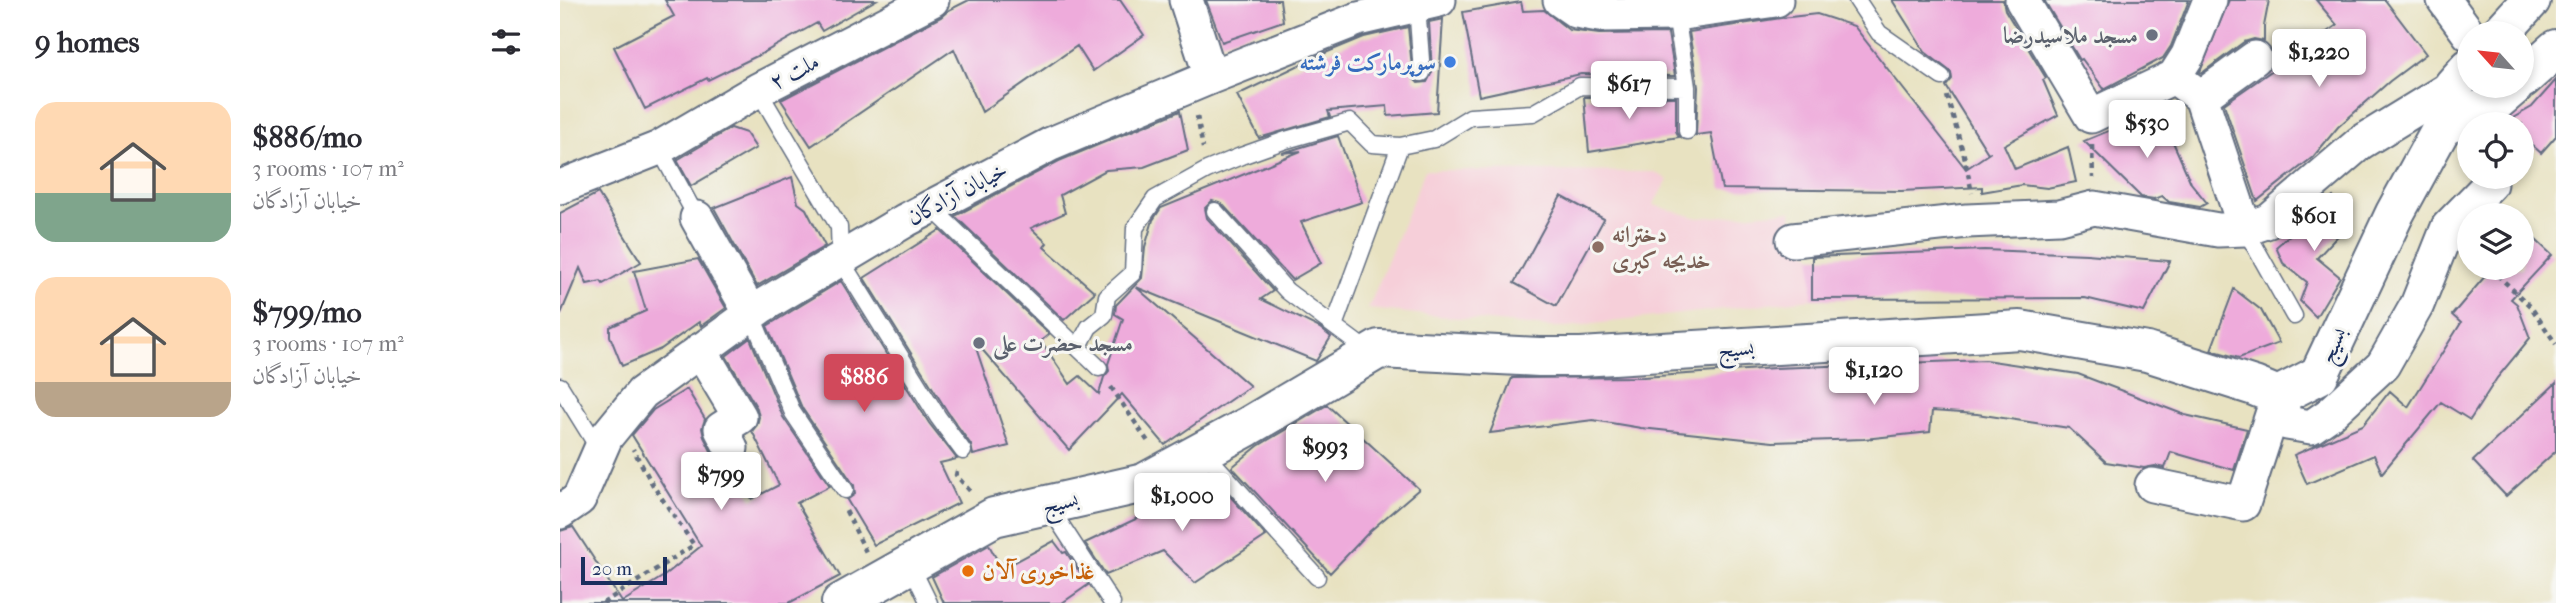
<!DOCTYPE html>
<html lang="en">
<head>
<meta charset="utf-8">
<style>
  :root { --surface:#fff; --page:#f7f7f7; --text:#2b2b33; --muted:#7c7c81; --accent:#d1495b }
  body { margin:0; font-family:"IM FELL French Canon",Amiri,serif; background:var(--page); color:var(--text); height:100vh; display:flex; flex-direction:column; font-size:26px; white-space:nowrap }
  * { box-sizing:border-box; margin:0 }
  p { font-size:23px; color:var(--muted) }
  .icon { flex:none; width:38px; height:38px; fill:none; stroke:currentColor; stroke-width:2; stroke-linecap:round; stroke-linejoin:round }
  .map { position:relative; flex:1; overflow:hidden }
  .panel { display:flex; flex-direction:column; background:var(--surface); width:560px }
  .panel>* { flex:none }
  .needle { width:46px; rotate:297deg }
  .tools { position:absolute; left:1897px; top:21px; display:grid; gap:14px }
  .tools a { display:grid; place-items:center; width:77px; height:77px; border-radius:50%; background:var(--surface); box-shadow:0 4px 10px #0003; font-size:35px }
  .scale { position:absolute; left:21px; bottom:18px; width:86px; box-sizing:border-box; padding-left:7px; border:4px solid #1b2f5e; border-top:0; font-size:19px; line-height:24px; white-space:nowrap; color:#1b2f5e; -webkit-text-stroke:5px #f6f6f2; paint-order:stroke }
  .price { position:absolute; translate:-50% -60px; padding:0 16px; border-radius:7px; background:#fff; color:#222; font-size:23px; line-height:46px; filter:drop-shadow(0 2px 4px #0008) }
  .price::after { content:''; position:absolute; left:50%; top:42px; width:21px; height:16px; margin-left:-10px; background:inherit; clip-path:polygon(0 0,100% 0,50% 100%) }
  .price.on { background:var(--accent); color:#fff }
  ul { padding:0; list-style:none }
  li { display:flex; align-items:center; gap:21px; height:175px; padding:0 35px }
  li span { display:grid; place-items:center; flex:none; width:196px; height:140px; border-radius:21px; color:#555 }
  li>.icon { margin-inline-start:auto }
  span .icon { width:84px; height:84px; fill:#fffc; stroke-width:1 }
  li b { font-size:30px }
  h2 { display:flex; justify-content:space-between; align-items:center; height:84px; padding:0 35px; font-size:30px }
  main { display:flex; flex:1; min-height:0 }
  .map>svg:first-child { display:block }
  .built { fill:#f6cfd9 }
  .building { fill:#eeabdb }
  .lines { fill:none; stroke-linecap:round; stroke-linejoin:round }
  .lane-casing { stroke:#636e81; stroke-width:19 }
  .street-casing { stroke:#636e81; stroke-width:37 }
  .secondary-casing { stroke:#636e81; stroke-width:42 }
  .path { stroke:#636e81; stroke-width:4.5; stroke-dasharray:5 5; stroke-linecap:butt }
  .lane { stroke:#fff; stroke-width:16 }
  .street { stroke:#fff; stroke-width:33 }
  .secondary { stroke:#fff; stroke-width:38 }
  .worship-dot { fill:#6b7280; stroke:#f6f6f2; stroke-width:2.5 }
  .shop-dot { fill:#3f7fe0; stroke:#f6f6f2; stroke-width:2.5 }
  .education-dot { fill:#8d6e63; stroke:#f6f6f2; stroke-width:2.5 }
  .food-dot { fill:#e8710a; stroke:#f6f6f2; stroke-width:2.5 }
  .labels { text-anchor:middle; stroke-width:6; stroke-linejoin:round; paint-order:stroke }
  .worship-label { font-size:23px; font-weight:bold; fill:#5b616d; stroke:#f6f6f2; text-anchor:end }
  .shop-label { font-size:23px; font-weight:bold; fill:#366cbe; stroke:#f6f6f2; text-anchor:end }
  .street-label { font-size:23px; fill:#1b2f5e; stroke:#f6f6f2 }
  .education-label { font-size:23px; font-weight:bold; fill:#785e54; stroke:#f6f6f2; text-anchor:start }
  .food-label { font-size:23px; font-weight:bold; fill:#c56008; stroke:#f6f6f2; text-anchor:start }
</style>
</head>
<body>
<main>
<section class="panel">
<h2>9 homes<svg class="icon" aria-label="filters" viewBox="0 0 24 24"><path d="M4 7h16M4 17h16"/><circle cx="9" cy="7" r="2"/><circle cx="15" cy="17" r="2"/></svg></h2>
<ul>
<li><span style="background:linear-gradient(#ffd9b3 65%,#7fa58c 0)"><svg class="icon" aria-label="home" viewBox="0 0 24 24"><path d="M3 11l9-7 9 7M6 9v11h12V9"/></svg></span><div><b>$886/mo</b><p>3 rooms · 107 m²</p><p>خیابان آزادگان</p></div></li>
<li><span style="background:linear-gradient(#ffd9b3 75%,#b9a48a 0)"><svg class="icon" aria-label="home" viewBox="0 0 24 24"><path d="M3 11l9-7 9 7M6 9v11h12V9"/></svg></span><div><b>$799/mo</b><p>3 rooms · 107 m²</p><p>خیابان آزادگان</p></div></li>
</ul>
</section>
<div class="map">
<svg width="1996" height="603" viewBox="0 0 1996 603">
  <rect width="100%" height="100%" fill="#f6f6f2"/>
  <filter id="ink" filterUnits="userSpaceOnUse"><feTurbulence type="fractalNoise" baseFrequency=".0143" numOctaves="2"/><feDisplacementMap in="SourceGraphic" scale="14" xChannelSelector="R" yChannelSelector="G"/><feConvolveMatrix kernelMatrix="1 2 1 2 8 2 1 2 1" color-interpolation-filters="sRGB"/></filter>
  <filter id="wash" filterUnits="userSpaceOnUse"><feTurbulence type="fractalNoise" baseFrequency=".00686" numOctaves="4" result="noise"/><feDisplacementMap in="SourceGraphic" scale="28" xChannelSelector="R" yChannelSelector="G"/><feGaussianBlur stdDeviation="1.57" result="paint"/><feColorMatrix in="noise" values="0 0 0 0 0 0 0 0 0 0 0 0 0 0 0 0 0 1.4 0 .05"/><feComposite in="paint" operator="in"/></filter>
  <g filter="url(#wash)">
    <rect width="100%" height="100%" fill="#e8e2c1"/>
    <path class="built" d="M865 170 1095 172 1108 180 1093 205 1138 218 1231 211 1233 240 1252 255V299L1007 327H987L808 309Z"/>
    <g id="blocks">
      <path class="building" d="M105 0H316L262 31 257 23 201 54 148 80 147 78 85 109 54 47 114 16Z
        M409 0H560L584 35 533 71 517 46 422 112 394 49 251 146 221 100 381 17 389 10Z
        M646 0H720L723 21 662 42Z
        M1332 0H1443L1445 10 1486 78 1483 80 1498 115 1444 145 1455 169 1508 147 1516 182 1487 188 1462 185 1422 192V187L1341 191 1162 189 1151 133 1136 135 1138 87 1129 32 1221 18 1257 14 1294 26 1406 169 1431 152 1428 153 1386 86 1392 79 1391 72 1365 52Z
        M1484 0H1629L1611 46 1603 58 1544 89 1522 59 1520 60Z
        M1669 0H1709L1704 26V41L1694 39 1684 42 1642 73 1640 72Z
        M1756 0H1825L1866 54 1830 81 1778 127 1753 157 1697 201 1664 104 1777 25Z
        M961 2 963 11 984 10 1009 30 1039 34 1108 33 1115 76 1021 74 919 96 903 12Z
        M883 19 877 112 828 116 827 106 768 111 770 117 699 138 677 95 758 56 804 37 848 27 853 78 858 83 867 82 872 72 869 22Z
        M1996 80V136L1981 153 1962 136V124L1946 122 1972 107Z
        M1024 97H1116V131L1119 137 1029 152Z
        M1599 110 1631 183 1647 203 1640 207 1609 202 1602 196 1594 199 1581 197 1524 141Z
        M620 111 628 150 584 167 546 170 500 195 505 213 471 228 487 243 484 247 535 292 504 320 395 216 499 161Z
        M171 128 186 133 196 148 131 186 117 160Z
        M778 136 802 202 741 222 761 263 732 280 662 204 652 201 645 208 647 218 713 291 701 299 760 328 771 337 756 361 576 287 690 386 605 445 562 394 509 450 413 339 449 446 413 455 411 445 387 411 304 278 380 230 489 334 481 341 510 384 520 376 539 394 544 377 549 371 548 364 563 319 555 314 556 305 582 278 585 247 593 220 601 208 741 151 722 153Z
        M232 177 238 203 246 209 265 246 197 286 154 208Z
        M38 193 81 262 43 284 41 281 27 284 20 268 0 316V213Z
        M1001 196 1044 219 996 306 954 283Z
        M1773 197 1790 223 1757 258 1780 277 1756 317 1740 301 1747 282 1723 263 1716 247Z
        M1962 227 1992 255 1951 299 1957 304 1970 338 1937 378 1910 420 1881 402 1822 473 1814 455 1747 484 1734 455 1803 425 1830 391 1848 407 1901 323 1892 315 1932 268H1962Z
        M1424 250 1527 254 1610 261 1584 312 1525 298 1252 299V257Z
        M138 259 166 308 141 326 139 322 101 349 62 366 50 336V327L86 311 74 271Z
        M281 281 369 423 397 459 380 463 399 503 314 545 287 500 295 494 294 485 242 408 207 326Z
        M1674 289 1701 310 1719 343 1679 358 1651 350Z
        M190 338 223 417 270 486 237 503 280 576 229 603H0V531L13 527 62 602 104 576 141 546 72 435 93 410 127 389 145 419 142 428 144 437 154 457 161 465 173 467 192 499 219 485 192 431 197 425 199 417 197 408 166 356Z
        M1425 360 1518 374 1625 415 1687 429 1674 470 1611 452 1605 468 1595 466 1584 468 1546 462 1509 428 1417 414 1372 411 1370 432 1304 439 1213 442 1081 428 1033 420 930 433 952 378 1083 377 1215 368Z
        M1996 383V451L1946 496 1913 461Z
        M767 405 859 489 810 531 770 573 672 467 698 446Z
        M649 473 706 536 635 583 603 551 546 575 525 543 582 516Z
        M494 541 503 553 506 552 528 585 502 603H384L372 577 429 545 442 569Z"/>
    </g>
  </g>
  <g filter="url(#ink)">
    <use href="#blocks" fill-opacity="0" stroke="#636e81" stroke-width="2"/>
    <g class="lines">
      <g class="lane-casing">
        <path id="lane" d="M1297 0 1319 33 1382 77
          M857 5 862 73
          M198 90 279 227 280 259 378 417 403 451
          M1127 131V87
          M99 148 137 218
          M371 207 539 368
          M655 211 727 291 810 353
          M1685 229 1734 316
          M191 314 233 413 285 490
          M774 326 840 146
          M518 348 529 327 544 315 547 296 573 273 575 228 595 199 647 170 681 156 726 140 790 122 812 144 840 146 874 139 910 117 973 113 1020 86 1127 87 1116 14
          M0 386 39 449
          M643 451 757 577
          M488 505 552 603
          M350 564 369 603"/>
      </g>
      <g class="street-casing">
        <path id="street" d="M626 0 651 77
          M1000 0 1016 11 1039 15 1116 14 1216 0
          M1462 0 1531 116 1614 77 1641 97 1685 229 1709 221 1800 143 1893 86
          M1884 0 1909 34
          M1614 77 1628 55 1650 0
          M1641 97 1695 58
          M0 187 99 148 198 90 372 0
          M137 218 191 314
          M1233 240 1407 221 1499 217 1534 208 1658 230 1685 229
          M140 350 180 417 161 429 171 448
          M1718 396 1727 423 1751 427 1770 414 1823 365 1857 305 1888 227 1930 184
          M1592 485 1683 504 1718 396
          M0 512 19 499 46 437 82 393 202 306 346 220 491 144 651 77 798 19 879 0"/>
      </g>
      <g class="secondary-casing">
        <path id="secondary" d="M1941 33 1971 0
          M1962 79 1996 49
          M1882 127 1933 104 1954 86
          M281 603 434 517 584 483 687 427 819 349 979 357H1021L1460 330 1587 352 1694 386 1718 396 1759 375 1835 213 1882 127 1893 86 1909 68"/>
      </g>
      <path class="path" d="M1387 96 1405 159 1412 193
        M637 116 643 148
        M1532 145 1533 178
        M1930 268 1971 307 1996 344
        M551 387 589 443
        M397 471 396 475 411 492
        M286 511 307 554
        M43 603 134 545 94 487 73 449"/>
      <use href="#lane" class="lane"/>
      <use href="#street" class="street"/>
      <use href="#secondary" class="secondary"/>
    </g>
  </g>
  <g class="worship-dot">
    <circle cx="1592" cy="35" r="7"/>
    <circle cx="419" cy="343" r="7"/>
  </g>
  <circle class="shop-dot" cx="890" cy="62" r="7"/>
  <circle class="education-dot" cx="1038" cy="247" r="7"/>
  <circle class="food-dot" cx="408" cy="571" r="7"/>
  <g class="labels">
    <g class="worship-label">
      <text x="1578" y="43">مسجد ملاسیدرضا</text>
      <text x="433" y="351" text-anchor="start">مسجد حضرت علی</text>
    </g>
    <g class="shop-label">
      <text x="876" y="70">سوپرمارکت فرشته</text>
    </g>
    <g class="street-label">
      <text transform="translate(234 71) rotate(-27)" y="8">ملت ۲</text>
      <text transform="translate(397 193) rotate(-28)" y="8">خیابان آزادگان</text>
      <text transform="translate(1772 345) rotate(-66)" y="8">بسیج</text>
      <text transform="translate(1176 348) rotate(-4)" y="8">بسیج</text>
      <text transform="translate(500 502) rotate(-13)" y="8">بسیج</text>
    </g>
    <g class="education-label">
      <text x="1052" y="242">دخترانه<tspan x="1052" dy="26">خدیجه کبری</tspan></text>
    </g>
    <g class="food-label">
      <text x="422" y="579">غذاخوری آلان</text>
    </g>
  </g>
</svg>
<div class="tools">
<a><svg class="needle" viewBox="-14 -14 28 28"><path d="M0-13l5 13h-10z" fill="#e53935"/><path d="M0 13l5-13h-10z" fill="#7c7c81"/></svg></a>
<a><svg class="icon" aria-label="locate" viewBox="0 0 24 24"><circle cx="12" cy="12" r="6"/><path d="M12 2v4M12 18v4M2 12h4M18 12h4"/></svg></a>
<a><svg class="icon" aria-label="layers" viewBox="0 0 24 24"><path d="M12 4l9 5-9 5-9-5zM3 14l9 5 9-5"/></svg></a>
</div>
<div class="scale">20 m</div>
<b class="price" style="left:1759px;top:89px">$1,220</b>
<b class="price" style="left:1069px;top:121px">$617</b>
<b class="price" style="left:1587px;top:160px">$530</b>
<b class="price" style="left:1754px;top:253px">$601</b>
<b class="price" style="left:1314px;top:407px">$1,120</b>
<b class="price on" style="left:304px;top:414px">$886</b>
<b class="price" style="left:765px;top:484px">$993</b>
<b class="price" style="left:161px;top:512px">$799</b>
<b class="price" style="left:622px;top:533px">$1,000</b>
</div>
</main>
</body>
</html>
